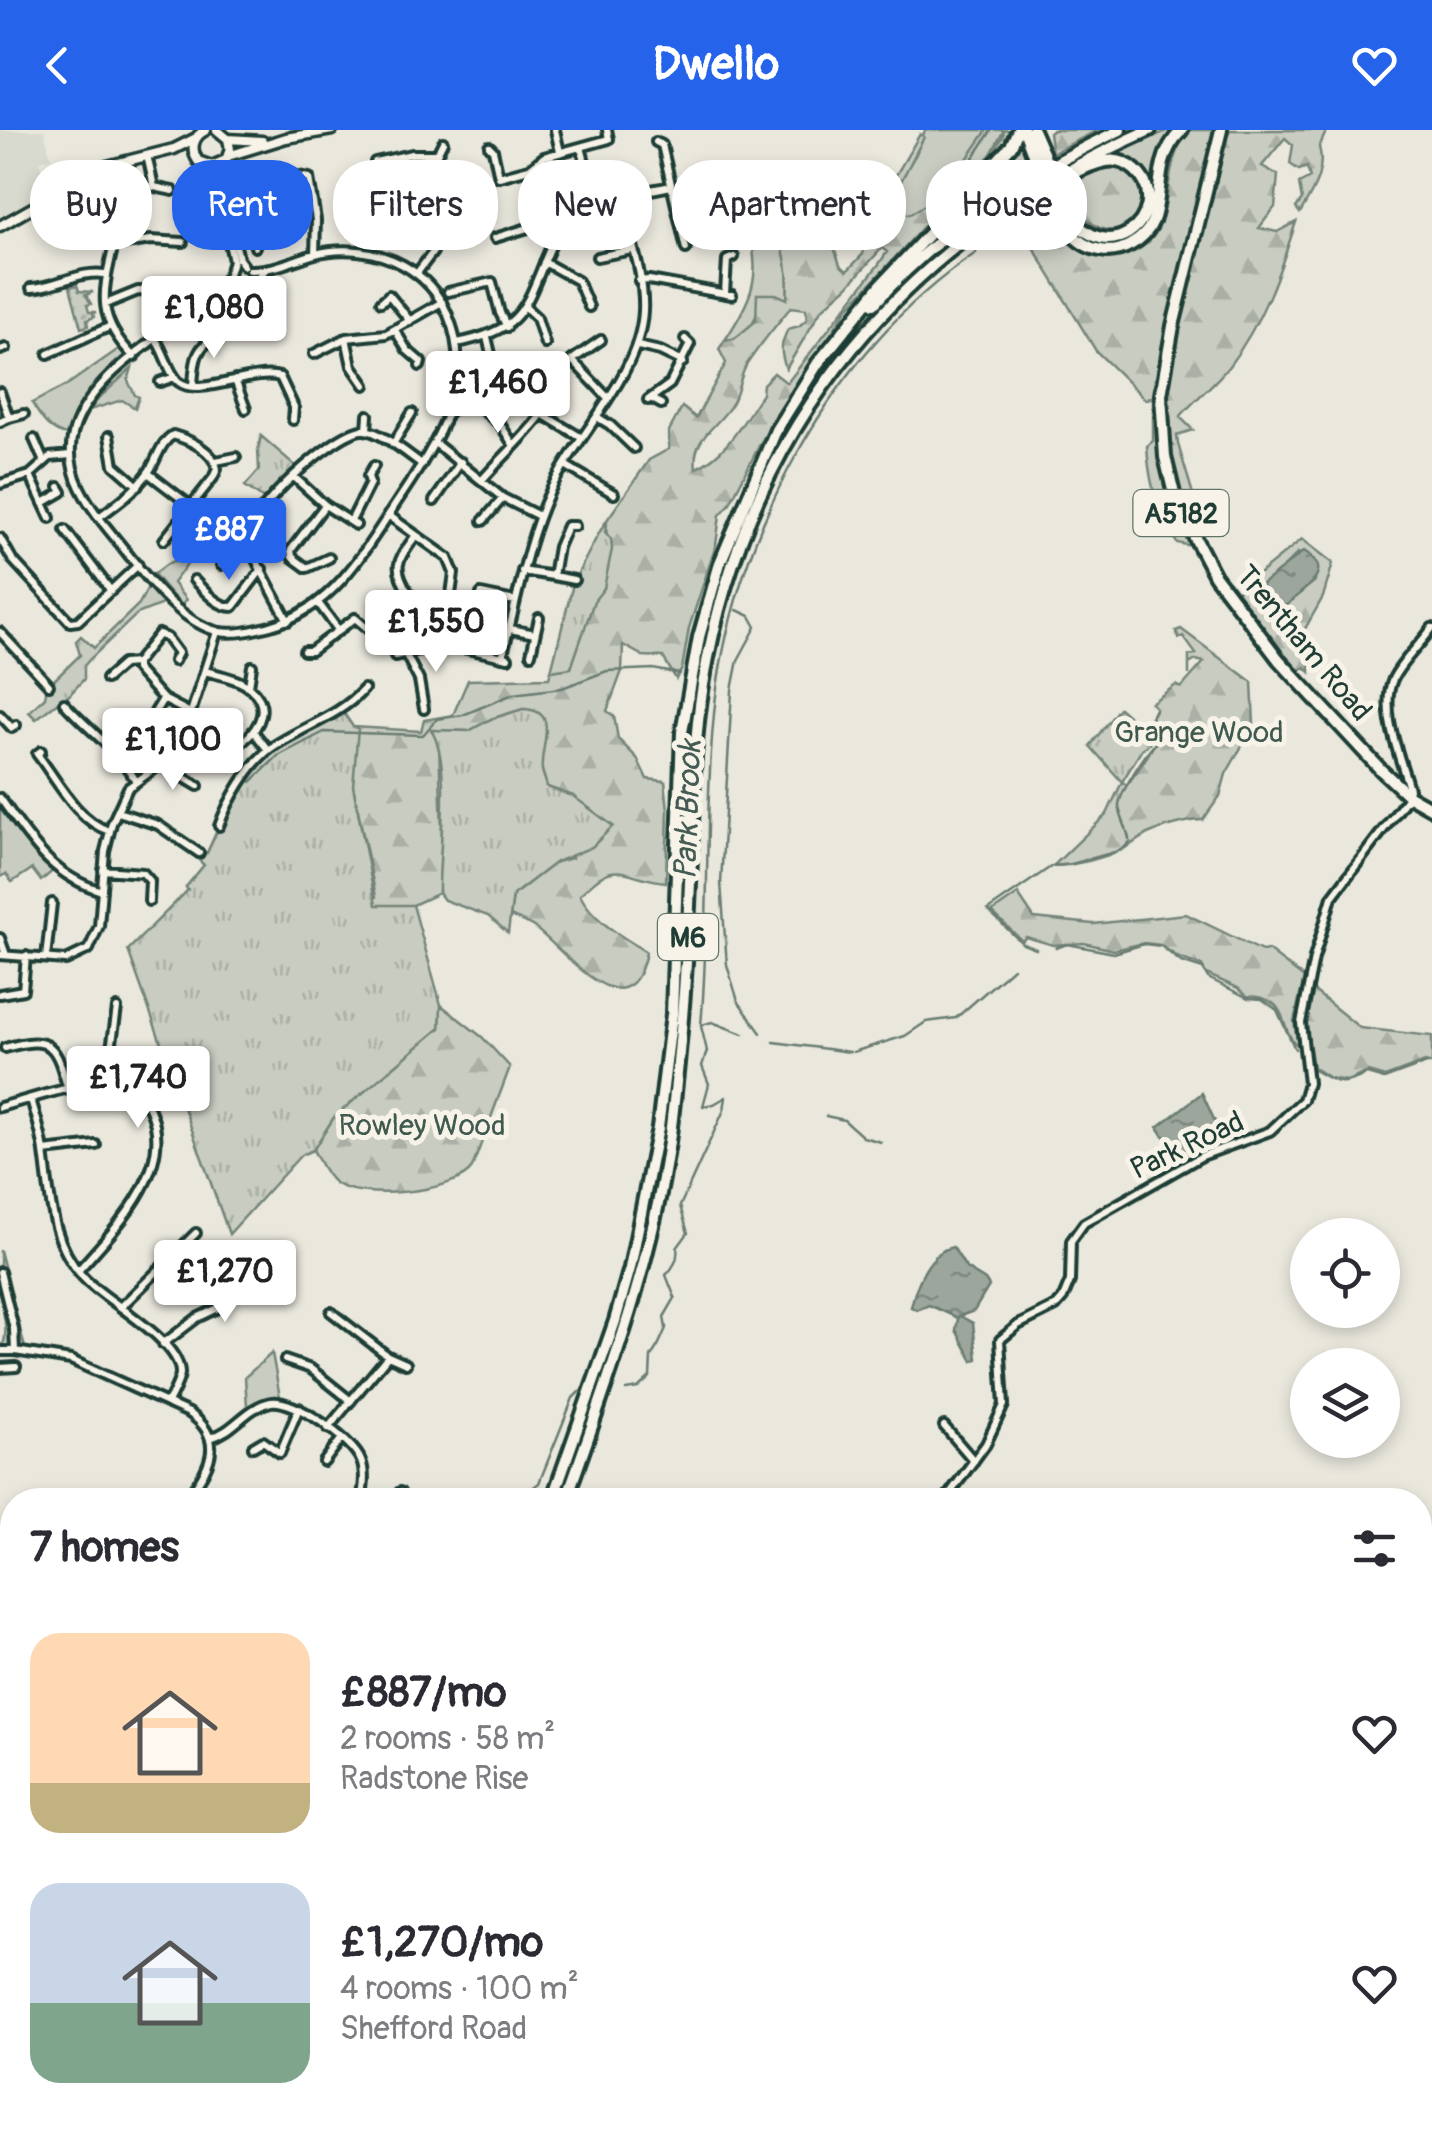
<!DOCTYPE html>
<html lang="en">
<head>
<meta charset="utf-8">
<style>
  :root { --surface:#fff; --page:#f7f7f7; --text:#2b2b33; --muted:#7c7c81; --accent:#2563eb }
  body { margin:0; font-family:Pangolin,sans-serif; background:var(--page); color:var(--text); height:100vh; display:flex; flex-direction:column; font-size:38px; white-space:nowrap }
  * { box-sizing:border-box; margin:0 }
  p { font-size:32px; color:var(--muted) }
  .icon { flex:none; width:55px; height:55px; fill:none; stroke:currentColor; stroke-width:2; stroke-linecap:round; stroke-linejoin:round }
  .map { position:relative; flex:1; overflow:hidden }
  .sheet { position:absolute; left:0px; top:1358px; width:1432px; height:642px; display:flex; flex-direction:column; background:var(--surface); border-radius:40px 40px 0 0; box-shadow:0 5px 15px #0003 }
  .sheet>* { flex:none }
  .top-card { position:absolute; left:30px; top:30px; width:1372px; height:90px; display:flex; gap:20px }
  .buttons { position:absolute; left:1290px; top:1088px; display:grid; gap:20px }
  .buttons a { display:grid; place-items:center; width:110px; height:110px; border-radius:50%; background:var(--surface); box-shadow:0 5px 15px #0003; font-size:50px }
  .price { position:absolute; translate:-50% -85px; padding:0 22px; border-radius:10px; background:#fff; color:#222; font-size:32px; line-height:65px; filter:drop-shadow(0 2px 5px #0008) }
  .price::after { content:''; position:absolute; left:50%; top:60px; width:30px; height:22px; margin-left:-15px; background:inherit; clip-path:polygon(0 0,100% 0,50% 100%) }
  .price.current { background:var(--accent); color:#fff }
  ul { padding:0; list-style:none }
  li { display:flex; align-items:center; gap:30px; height:250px; padding:0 30px }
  li span { display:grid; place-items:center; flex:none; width:280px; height:200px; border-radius:30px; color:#555 }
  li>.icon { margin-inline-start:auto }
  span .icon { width:120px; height:120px; fill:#fffc; stroke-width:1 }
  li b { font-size:42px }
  h2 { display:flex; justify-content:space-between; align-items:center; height:120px; padding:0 30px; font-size:42px }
  .chip { padding:0 35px; border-radius:40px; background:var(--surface); box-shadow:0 5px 15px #0003; font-size:35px; line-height:90px }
  .chip.current { background:var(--accent); color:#fff }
  header { display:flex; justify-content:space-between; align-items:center; height:130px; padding:0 30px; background:var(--accent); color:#fff; font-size:45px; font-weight:700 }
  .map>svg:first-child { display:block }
  .built { fill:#d9dacf }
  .grass { fill:#c8ccc1; stroke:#74847a; stroke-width:2.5 }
  .forest { fill:url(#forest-firs); stroke:#74847a; stroke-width:2.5; fill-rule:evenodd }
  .park { fill:url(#park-tufts); stroke:#74847a; stroke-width:2.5 }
  .garden { fill:url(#garden-dots); stroke:#74847a; stroke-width:2.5 }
  .water { fill:url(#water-ripples); stroke:#6a7c72; stroke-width:2.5 }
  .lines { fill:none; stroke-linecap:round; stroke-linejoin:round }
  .stream { stroke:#6a7c72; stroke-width:2.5 }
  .minor-casing { stroke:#1f3d34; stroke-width:14 }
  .major-casing { stroke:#1f3d34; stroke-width:15 }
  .highway-casing { stroke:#1f3d34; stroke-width:18 }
  .minor { stroke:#f7f3e8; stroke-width:6 }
  .major { stroke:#f7f3e8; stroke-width:8 }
  .highway { stroke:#f7f3e8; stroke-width:10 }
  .highway-bridge-casing { stroke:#1f3d34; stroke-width:18; stroke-linecap:butt }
  .highway-bridge { stroke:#f7f3e8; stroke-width:10 }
  .labels { text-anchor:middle; stroke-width:10; stroke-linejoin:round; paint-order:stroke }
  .shield { fill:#f7f3e8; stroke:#60746a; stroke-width:2.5 }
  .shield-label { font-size:28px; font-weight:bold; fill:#1f3d34 }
  .street-label { font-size:30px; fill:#1f3d34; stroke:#f7f3e8 }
  .park-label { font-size:30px; fill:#415a50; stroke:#f7f3e8 }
  .water-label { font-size:32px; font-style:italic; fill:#445c53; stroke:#f7f3e8 }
</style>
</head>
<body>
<header><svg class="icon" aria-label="back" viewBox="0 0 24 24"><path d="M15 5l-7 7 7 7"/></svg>Dwello<svg class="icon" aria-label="heart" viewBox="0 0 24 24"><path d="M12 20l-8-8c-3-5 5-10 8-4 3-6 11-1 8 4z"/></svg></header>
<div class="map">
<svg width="1432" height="1999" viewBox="0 0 1432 1999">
  <defs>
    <pattern id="forest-firs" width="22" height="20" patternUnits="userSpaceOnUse" patternTransform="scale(2.5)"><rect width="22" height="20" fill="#c8ccc1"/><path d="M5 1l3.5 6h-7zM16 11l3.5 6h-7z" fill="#abb0a6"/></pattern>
    <pattern id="park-tufts" width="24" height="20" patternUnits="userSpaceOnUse" patternTransform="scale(2.5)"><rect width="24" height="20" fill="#c8ccc1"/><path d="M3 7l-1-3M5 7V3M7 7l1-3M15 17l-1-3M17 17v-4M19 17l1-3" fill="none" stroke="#abb0a6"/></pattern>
    <pattern id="garden-dots" width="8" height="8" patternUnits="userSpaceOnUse" patternTransform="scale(2.5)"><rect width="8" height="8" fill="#c8ccc1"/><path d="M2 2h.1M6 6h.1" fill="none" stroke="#abb0a6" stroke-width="1.8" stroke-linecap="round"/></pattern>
    <pattern id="water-ripples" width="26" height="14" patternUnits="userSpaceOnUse" patternTransform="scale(2.5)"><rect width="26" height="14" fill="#9ca69c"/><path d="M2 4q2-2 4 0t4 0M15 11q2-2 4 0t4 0" fill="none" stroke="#7f8880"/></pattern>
  </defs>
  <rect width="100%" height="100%" fill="#eae8dd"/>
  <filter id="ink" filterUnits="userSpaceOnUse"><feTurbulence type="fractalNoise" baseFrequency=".01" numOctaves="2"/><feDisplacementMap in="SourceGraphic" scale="20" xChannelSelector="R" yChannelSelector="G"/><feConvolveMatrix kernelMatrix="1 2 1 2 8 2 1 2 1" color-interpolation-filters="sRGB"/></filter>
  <g filter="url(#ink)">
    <path class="built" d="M0 0H44L51 28 39 31 44 47 40 49 46 63 0 90Z"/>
    <path class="grass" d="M925 0H996L947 69 976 43 1003 7 1004 0H1011L1005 14 905 125 901 121 895 127 866 105 916 24Z
      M1021 0 1032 28 1031 35 960 83 940 101Z
      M1168 0H1177C1170 26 1162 77 1146 98 1112 144 1065 103 1056 62 1060 71 1064 82 1070 90 1118 160 1201 51 1114 25Z
      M747 98 754 105 769 100C789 113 789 150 787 170L759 175C757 192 743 209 725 210 751 171 764 144 747 98Z
      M120 218 125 226 90 263 68 305C50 303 41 288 32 273L67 255Z
      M132 238 128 251 135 265 139 267 135 278 122 270 90 280 99 268Z
      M186 426 190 430 173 453 186 470 181 476 154 444 167 434Z
      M3 671 56 738 41 751 32 739 12 752 6 744 0 747V675Z
      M0 1120 26 1222 1 1221C10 1200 3 1186 0 1163 0 1149 0 1134 0 1120Z
      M272 1223 280 1267 247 1276 245 1247Z
      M0 1643 12 1648V1746L0 1739Z"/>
    <path class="forest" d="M987 0H1004L991 24 847 179 762 310 729 375 720 385 716 415 689 498 682 539 676 549 663 527 643 526 623 515 622 541 607 581 614 586 618 609 637 628 647 649 665 651 668 680 666 752C621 748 619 724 580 765 594 792 622 806 646 822 629 909 563 817 532 796 525 792 517 789 510 786L513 765 556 732 572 728 573 666 547 657 523 579 491 589 469 601 432 600 439 612 442 701 439 763 413 775 365 779 376 767 353 656 219 734 159 792 188 760 186 757 204 735 196 727 201 720 207 723 219 696 342 581 353 597 421 601 424 590 453 585 468 550 549 548 551 541 571 538 584 499 581 495 563 494 567 482 588 487 594 470 604 458 607 390 649 330 669 319V301L682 277 696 288 726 233 719 219 725 210 734 209 756 191 757 164H776L787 169C789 149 788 113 769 101L754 106 747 98 778 92 784 100H800L806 112 821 111 834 117 840 135 847 141 863 124 866 113 841 96 821 94 816 88 832 76 861 93H868L920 4 924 7 885 82 910 84 943 64ZM882 118 887 122 879 134 787 253 774 243 763 254 762 264C744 290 727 325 696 338 691 307 720 296 733 272 739 261 740 245 747 234 760 215 776 195 791 177L806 179 807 189 799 196 788 199C780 215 780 222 786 239L821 180 847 157Z
      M1053 0H1098L1052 23 1049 3Z
      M1190 0H1327L1319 17C1326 42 1312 62 1300 83L1296 78 1302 70 1299 54 1310 48 1307 37 1299 40 1290 34 1293 15 1285 8 1262 36 1278 45 1275 77 1259 98 1277 102 1296 92C1279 144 1263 191 1229 236 1215 254 1195 269 1180 287L1193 300 1177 305 1178 314 1204 401 1200 410 1191 416 1177 413C1157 385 1149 350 1147 316L1153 311V268L1145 269 1096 221 1016 89 1041 71 1046 72C1059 98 1074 127 1107 126 1189 125 1151 40 1190 0Z
      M1115 34C1183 66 1106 154 1064 54L1097 37Z
      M1302 409 1333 433 1323 467 1297 513 1310 525V542L1305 537 1298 541 1234 464ZM1298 423 1317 436 1315 451 1295 467 1274 478 1262 460Z
      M1181 499 1252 552 1254 595 1226 644 1220 666 1203 690C1189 690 1164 697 1150 703 1140 707 1132 715 1123 719 1101 729 1077 735 1053 736L1107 684 1122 652 1127 655C1138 640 1149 626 1156 610L1151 587 1156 578 1151 573 1176 555 1181 558 1204 532 1196 530 1189 534V545V525L1196 524 1183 506 1179 508 1176 501Z
      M1018 764 1034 788 1093 794 1186 784 1262 821 1268 820 1304 848 1294 891 1298 916C1277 900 1293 867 1247 866L1238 858 1206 844 1202 836 1179 828 1160 815 1144 813 1114 820 1084 813 1053 815 1026 807 1022 811 992 782Z
      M1313 860 1360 898 1432 906V934L1425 932 1385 947 1368 942 1347 951 1329 948 1313 937 1305 890Z
      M441 875 482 907 510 937 472 1038C456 1063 359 1071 335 1053 325 1046 319 1030 313 1020L334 987 440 898Z"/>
    <path class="park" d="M466 247 484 270 455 285Z
      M261 306 298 338 265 370 245 356 259 340 258 320Z
      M607 390 605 402 611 409 612 419 604 458 594 471 571 538 551 541 574 450C585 432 594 409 607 390Z
      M149 455 165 473 137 484 89 530 84 536V549L62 573 59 571 36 589 29 582 45 567 47 557 80 525 76 511 81 506 94 518 139 474Z
      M1119 578 1151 606 1149 614 1142 619 1122 652 1090 616Z
      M341 579 353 597 358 598 353 656 376 775H413L441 875 440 898 334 987 313 1020 301 1025 229 1104 128 820 188 760 186 757 204 735 196 727 201 720 207 723 236 660 268 620Z
      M523 579C562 580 539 617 542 640 543 646 546 651 547 657L573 666 613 696 592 717 556 732 513 765 508 803 488 786 444 770 439 763C438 721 453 634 431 600L469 601 491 589Z"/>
    <path class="garden" d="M77 155 79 161 93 162 86 165 91 174 87 175 89 182H96L93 183 94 187 87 190 88 196 81 198 70 157Z"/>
    <path class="water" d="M1304 421C1332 438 1313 452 1297 466 1289 473 1286 477 1276 480L1262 460V454Z
      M1202 963 1217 996 1195 1013 1191 1022 1177 1026 1158 997Z
      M953 1117 966 1138 985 1150 989 1156 974 1181 960 1186 973 1193 977 1229 973 1231 956 1200 958 1188 929 1175 917 1180 911 1177C916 1155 929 1121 953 1117Z"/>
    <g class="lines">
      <path class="stream" d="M962 45 991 1
        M737 480 750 486 756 497 738 530 732 560 721 753 727 835 738 871 761 903
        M251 652 278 626 324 602 423 605 437 589 463 585 513 564 562 558 607 541 653 539 680 544
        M1129 709C1127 698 1121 688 1119 677 1118 664 1146 623 1155 614L1151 587 1155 579
        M1068 735 1122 720 1130 712
        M1056 818 1067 814 1114 823 1144 814 1161 816 1181 832 1203 839 1208 848 1248 868 1262 869 1277 880 1295 919
        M1036 819 1023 814 988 780 1052 736 1065 735
        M702 895 712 892 743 904
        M774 912 850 922
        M853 922 905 906 926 892 956 888 1013 838
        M1312 939C1338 953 1339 958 1367 944L1384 949 1427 933
        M826 986 844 990 863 1007 881 1012
        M626 1260 638 1258 650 1247 651 1227 659 1214 666 1198 664 1187 675 1168 666 1145C674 1137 679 1129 677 1118L688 1103 680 1076 724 980 726 967 714 974 703 976 709 954 702 936 707 921 701 896C710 792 704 688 714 584 730 411 830 220 976 123V115
        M517 1370 539 1353 573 1268 579 1262"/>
      <g class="minor-casing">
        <path id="minor" d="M555 0 560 22
          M656 12 662 15 686 119
          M489 16 493 20 499 47 529 39 544 27 609 9 607 0
          M581 17 596 73
          M437 24 443 12
          M147 25 154 57 173 61
          M225 31 221 51 239 129 244 136
          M375 32 412 24H437L440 100 433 122 417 143
          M201 33 215 51 233 131 227 150 236 161 249 158 265 140
          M380 85 438 82
          M116 105C105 157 91 184 134 227
          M495 108 541 94 558 99
          M115 112 125 114 151 110 183 112
          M255 117 247 73 249 55 297 46 309 48 316 90 315 124
          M597 127 632 120
          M544 132 578 151 589 177
          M227 147C218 163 203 172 189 183 150 214 90 249 74 300 60 344 94 382 120 414 145 445 179 493 220 502 232 504 246 502 258 499 329 485 360 428 397 372 435 315 477 255 448 185 439 164 423 146 403 135 377 121 344 116 315 124 293 130 273 141 250 140
          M639 151 649 150 732 165
          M31 158C57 157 79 140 105 144
          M448 162 492 152 500 183 507 197
          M725 163 727 130 734 127
          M381 172 389 165 410 191
          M106 174 138 161 160 162
          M524 176 537 188 545 214
          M395 200 407 220 421 232 420 236
          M487 207 499 258
          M346 208 352 236 365 255
          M156 210C164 221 169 244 179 252 200 268 251 239 280 247L294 277 293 290
          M601 210 572 230 608 268
          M457 213C528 199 525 174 552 114 557 102 562 89 573 81 589 69 649 61 671 56
          M638 216 660 221 683 232
          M0 220 6 218
          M48 224 111 196
          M314 224 346 208 386 204 442 172
          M235 250 246 279
          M160 252 175 247
          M193 256C195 224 196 218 224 200
          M532 261 538 266 542 284 582 308
          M0 262 9 288 0 292
          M652 269 661 274
          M648 270 670 254 690 214 685 209
          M484 281 500 294 514 316
          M597 287 610 295 634 318
          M9 288 24 284
          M367 300 368 285
          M109 306 114 335 138 356
          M34 309 44 332
          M393 314 412 283
          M436 314 503 368 539 386
          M216 331 236 327
          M565 335 614 364
          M148 343 191 376
          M30 345 50 388
          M368 346 374 336
          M294 347 325 375 356 395
          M482 350C502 327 524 308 542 284
          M0 354 30 345 50 327 70 325
          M434 371 461 332
          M43 373 62 362 59 357
          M325 375 291 420 292 427 307 438 329 428
          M388 385 448 428 454 443 444 514
          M99 387C117 374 134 362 147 344 157 332 159 313 173 305 190 310 214 321 217 339L213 348 164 410
          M351 391 370 353 368 346
          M483 391 503 368
          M65 400 111 461
          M0 408 12 429 70 492 78 491 138 435
          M221 435 232 419 248 411
          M522 441 553 446 558 417 567 396H575
          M553 446 574 450
          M194 450C205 461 217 477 233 477L262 439
          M408 462C391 434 399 430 416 405
          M481 464 515 471
          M319 474 339 501
          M288 491C280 474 249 422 248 408 248 380 336 302 362 300 377 298 409 325 422 334
          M510 499 535 504
          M0 502 49 555
          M304 521H311L355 488 368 499
          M405 523 419 550 424 579
          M531 524 539 488
          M395 526 444 514 508 528
          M502 527C518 469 526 411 552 357 579 302 640 244 643 181 645 145 628 103 620 68
          M174 531 178 523 167 508 159 504 136 533V539L163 569 192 584
          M106 549 123 534 136 533
          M249 556 252 536
          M64 573C88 600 117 619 136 651
          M155 582 163 569
          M0 585 12 598 16 595
          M205 599 233 618C254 606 275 580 251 559 241 549 219 545 205 541
          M254 602 268 620
          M41 621 37 624C57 650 77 691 109 701
          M161 634 198 656
          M1406 664 1409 659C1401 628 1379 581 1393 549 1401 532 1421 514 1432 498
          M0 668C30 709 50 746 102 761
          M118 682 158 695 199 723
          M219 696C228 671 249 634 271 618 301 597 339 587 364 559
          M103 740 143 743 150 751 149 771
          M0 808 6 825
          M0 825 66 830 89 819 99 796 105 721 112 693 128 658 161 634 186 598 217 502
          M46 828 52 773
          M0 864 23 860 26 826
          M5 918C53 904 56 916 68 960
          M106 953 117 878
          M31 969C36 987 42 1005 44 1022 50 1065 51 1113 83 1147 103 1170 181 1210 180 1244 179 1253 172 1264 168 1273
          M0 977C27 970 88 949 114 953 128 955 145 967 150 980 177 1039 113 1101 78 1141
          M44 1021 96 1015
          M0 1142 14 1199 15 1221 71 1230 189 1283C228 1310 208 1340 186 1370
          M122 1176 196 1103
          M331 1182 388 1226 406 1234
          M163 1214 197 1188 218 1178 222 1170 212 1151
          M0 1221H15
          M285 1230 311 1239 351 1271
          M0 1238 16 1237
          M944 1296 974 1331
          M328 1298 388 1226
          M210 1308C234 1302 246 1277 271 1272 293 1268 354 1310 361 1331 366 1343 364 1357 361 1370
          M253 1317 263 1311 280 1323 299 1278
          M324 1332 342 1308
          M398 1370 400 1362
          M945 1370 986 1314 1004 1275 1000 1210 1018 1195 1056 1176 1063 1168 1070 1151 1071 1111 1084 1093 1202 1026 1270 1001 1303 970 1308 953 1301 893 1314 828 1332 767 1409 666
          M0 1602 12 1605
          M1420 1672H1432
          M679 1999 685 1988"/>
      </g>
      <g class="major-casing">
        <path id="major" d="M206 0C193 6 190 19 198 31L212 36 226 30 230 19 228 9 217 0
          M228 9 262 11
          M228 26 286 8 332 0
          M0 96 107 36 174 19 196 8"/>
      </g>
      <g class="highway-casing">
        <path id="highway" d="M1024 0 1034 27
          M1033 0 1043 23
          M1221 0 1173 196 1161 265 1165 327 1176 372 1215 446 1279 530 1381 640 1409 666 1432 679
          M1050 65C1060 89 1072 115 1100 120 1110 122 1121 120 1130 115 1164 98 1155 64 1163 33 1166 20 1173 9 1182 0
          M1024 73C1045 60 1082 35 1106 31 1117 29 1127 33 1135 40 1180 81 1098 160 1057 61
          M874 174C942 97 1028 44 1120 0
          M552 1370 615 1191 630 1138 658 998 672 884 682 602 699 507 720 433 776 300 818 233 881 155 1011 16 1018 0
          M566 1370C609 1248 655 1126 671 997 681 915 687 834 690 752 693 687 692 620 703 555 746 291 909 106 1150 0
          M0 1739 12 1746
          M506 1988 533 1999
          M431 1999V1988
          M443 1999 444 1988"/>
      </g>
      <use href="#minor" class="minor"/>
      <use href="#major" class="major"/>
      <use href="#highway" class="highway"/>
      <g class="highway-bridge-casing">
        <path id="highway-bridge" d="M1043 23 1057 61
          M1034 27 1050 65"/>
      </g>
      <use href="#highway-bridge" class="highway-bridge"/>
    </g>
  </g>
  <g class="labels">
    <g class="shield">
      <rect x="1133.5" y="360" width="95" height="46" rx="8"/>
      <rect x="658" y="784" width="60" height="46" rx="8"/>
    </g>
    <g class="shield-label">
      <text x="1181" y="393">A5182</text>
      <text x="688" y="817">M6</text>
    </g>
    <g class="street-label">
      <text transform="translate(1304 513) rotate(50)" y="10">Trentham Road</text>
      <text transform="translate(1187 1015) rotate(-25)" y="10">Park Road</text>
    </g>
    <g class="park-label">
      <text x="1199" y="612">Grange Wood</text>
      <text x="422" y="1005">Rowley Wood</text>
    </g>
    <g class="water-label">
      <text transform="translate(687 680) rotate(-88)" y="11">Park Brook</text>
    </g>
  </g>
</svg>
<div class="buttons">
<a><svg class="icon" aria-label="locate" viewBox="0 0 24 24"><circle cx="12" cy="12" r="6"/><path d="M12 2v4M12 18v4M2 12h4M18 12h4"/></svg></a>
<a><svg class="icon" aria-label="layers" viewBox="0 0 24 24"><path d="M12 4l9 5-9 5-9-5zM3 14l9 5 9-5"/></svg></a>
</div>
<b class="price" style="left:214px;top:231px">£1,080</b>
<b class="price" style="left:498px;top:306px">£1,460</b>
<b class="price current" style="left:229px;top:453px">£887</b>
<b class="price" style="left:436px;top:545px">£1,550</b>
<b class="price" style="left:173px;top:663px">£1,100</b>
<b class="price" style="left:138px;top:1001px">£1,740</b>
<b class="price" style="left:225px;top:1195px">£1,270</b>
<div class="top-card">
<a class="chip">Buy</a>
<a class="chip current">Rent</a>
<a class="chip">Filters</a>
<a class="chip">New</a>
<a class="chip">Apartment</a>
<a class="chip">House</a>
</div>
<section class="sheet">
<h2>7 homes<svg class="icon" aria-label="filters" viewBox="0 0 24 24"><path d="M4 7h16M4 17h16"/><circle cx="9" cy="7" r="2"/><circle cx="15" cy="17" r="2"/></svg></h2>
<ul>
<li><span style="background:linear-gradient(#ffd9b3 75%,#c2b280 0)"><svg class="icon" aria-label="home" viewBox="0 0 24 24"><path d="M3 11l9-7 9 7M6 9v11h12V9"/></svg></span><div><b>£887/mo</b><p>2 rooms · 58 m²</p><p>Radstone Rise</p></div><svg class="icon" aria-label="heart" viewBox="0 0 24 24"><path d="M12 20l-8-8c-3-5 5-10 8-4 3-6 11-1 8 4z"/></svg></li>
<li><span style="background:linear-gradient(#c9d6e8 60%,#7fa58c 0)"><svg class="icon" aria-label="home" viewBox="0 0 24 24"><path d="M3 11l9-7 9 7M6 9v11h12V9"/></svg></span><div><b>£1,270/mo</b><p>4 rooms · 100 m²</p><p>Shefford Road</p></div><svg class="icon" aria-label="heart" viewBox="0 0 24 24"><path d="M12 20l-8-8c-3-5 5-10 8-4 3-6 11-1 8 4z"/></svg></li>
</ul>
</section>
</div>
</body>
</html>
